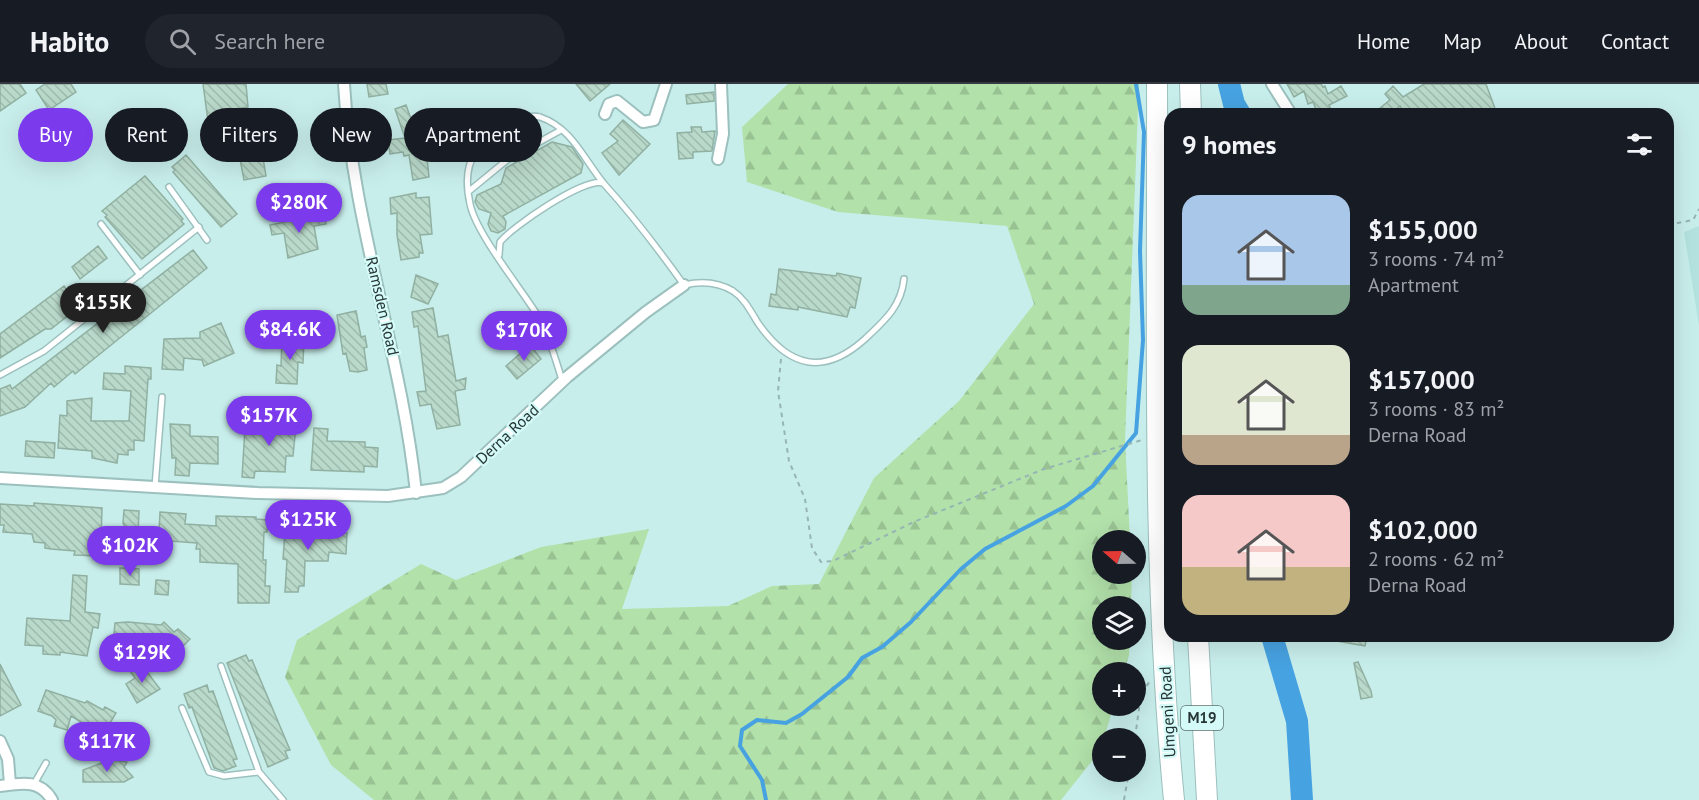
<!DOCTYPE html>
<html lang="en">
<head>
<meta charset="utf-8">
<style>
  :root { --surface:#171b24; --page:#20242c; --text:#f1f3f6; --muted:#9ea1a6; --line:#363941; --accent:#7c3aed }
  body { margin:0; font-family:"PT Sans",sans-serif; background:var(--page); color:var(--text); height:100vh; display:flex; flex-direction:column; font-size:22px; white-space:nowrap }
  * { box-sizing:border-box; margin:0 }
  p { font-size:20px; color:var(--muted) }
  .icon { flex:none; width:33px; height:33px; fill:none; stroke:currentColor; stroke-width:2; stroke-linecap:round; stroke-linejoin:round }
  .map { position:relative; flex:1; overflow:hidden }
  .details { position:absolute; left:1164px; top:24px; width:510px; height:534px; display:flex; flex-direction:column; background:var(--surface); border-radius:18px; box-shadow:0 6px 24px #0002 }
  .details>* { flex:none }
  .top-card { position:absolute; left:18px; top:24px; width:570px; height:54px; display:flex; gap:12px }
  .needle { width:39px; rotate:290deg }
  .tools { position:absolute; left:1092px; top:446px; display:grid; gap:12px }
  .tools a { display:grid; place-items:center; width:54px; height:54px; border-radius:50%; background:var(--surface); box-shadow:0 6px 24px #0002; font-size:30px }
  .price { position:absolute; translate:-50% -51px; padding:0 14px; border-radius:21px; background:var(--accent); color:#fff; font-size:20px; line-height:39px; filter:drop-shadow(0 2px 3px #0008) }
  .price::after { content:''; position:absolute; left:50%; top:36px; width:18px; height:14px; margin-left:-9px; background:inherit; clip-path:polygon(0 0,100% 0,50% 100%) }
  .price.on { background:#222; color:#fff }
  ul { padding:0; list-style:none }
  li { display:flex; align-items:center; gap:18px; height:150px; padding:0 18px }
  li span { display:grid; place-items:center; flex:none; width:168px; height:120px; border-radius:18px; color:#555 }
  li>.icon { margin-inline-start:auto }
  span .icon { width:72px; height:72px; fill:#fffc; stroke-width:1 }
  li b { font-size:26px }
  h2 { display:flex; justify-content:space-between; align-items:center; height:72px; padding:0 18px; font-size:26px }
  .pill { padding:0 21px; border-radius:27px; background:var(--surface); box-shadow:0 6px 24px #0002; font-size:21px; line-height:54px }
  .pill.on { background:var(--accent); color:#fff }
  header { display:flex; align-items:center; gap:36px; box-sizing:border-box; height:84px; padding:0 30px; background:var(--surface); border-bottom:2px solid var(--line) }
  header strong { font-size:28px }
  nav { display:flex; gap:33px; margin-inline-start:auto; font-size:21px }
  .search { width:420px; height:54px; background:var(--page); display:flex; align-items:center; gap:15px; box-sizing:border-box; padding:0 21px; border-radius:33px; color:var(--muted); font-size:22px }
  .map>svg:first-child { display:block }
  .built { fill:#b3e2df }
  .forest { fill:url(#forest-firs) }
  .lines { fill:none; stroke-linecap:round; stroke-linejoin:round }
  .stream { stroke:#47a2e1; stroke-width:4 }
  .river { stroke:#47a2e1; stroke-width:22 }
  .building { fill:url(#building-back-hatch); stroke:#90b0a1; stroke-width:1.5 }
  .lane-casing { stroke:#9bc0be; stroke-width:8 }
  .street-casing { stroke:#9bc0be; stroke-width:14 }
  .highway-casing { stroke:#9bc0be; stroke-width:22 }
  .path { stroke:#96b5b2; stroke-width:2; stroke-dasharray:4.5 4.5; stroke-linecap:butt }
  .lane { stroke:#fff; stroke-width:5 }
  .street { stroke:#fff; stroke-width:10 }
  .highway { stroke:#fff; stroke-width:20 }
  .labels { text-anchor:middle; stroke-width:4.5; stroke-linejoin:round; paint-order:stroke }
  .shield { fill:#d5fbf9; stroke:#5b7170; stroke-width:1.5 }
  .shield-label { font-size:15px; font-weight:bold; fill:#273635 }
  .street-label { font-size:16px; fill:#273635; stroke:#d5fbf9 }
</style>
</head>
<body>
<header>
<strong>Habito</strong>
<div class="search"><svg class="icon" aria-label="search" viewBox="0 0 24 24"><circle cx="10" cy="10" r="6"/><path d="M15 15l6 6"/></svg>Search here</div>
<nav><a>Home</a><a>Map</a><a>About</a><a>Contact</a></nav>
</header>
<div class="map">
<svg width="1699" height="716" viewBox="0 0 1699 716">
  <defs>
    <pattern id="forest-firs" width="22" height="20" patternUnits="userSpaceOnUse" patternTransform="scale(1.5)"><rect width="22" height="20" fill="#b2e1aa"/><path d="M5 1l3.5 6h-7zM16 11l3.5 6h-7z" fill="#99c293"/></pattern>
    <pattern id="building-back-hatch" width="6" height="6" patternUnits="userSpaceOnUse" patternTransform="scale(1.5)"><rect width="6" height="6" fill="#b9d9ca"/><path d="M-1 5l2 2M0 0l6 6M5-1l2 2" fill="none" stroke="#9fbbae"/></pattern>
  </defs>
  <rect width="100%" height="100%" fill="#c8eeeb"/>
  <path class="built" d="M1699 142V242L1684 148Z"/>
  <path class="forest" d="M788 0H1139L1125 356 1130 456H1102V489H1132L1131 522H1102V555H1130L1129 571 1124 588H1102V621H1114L1100 667 1061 716H374L331 681 285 593 297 556 421 480 456 496 541 463 649 445 622 525 728 522 772 502 819 500 874 394 959 317 1034 220 1007 142 838 128 747 98 742 43Z"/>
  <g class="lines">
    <path class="stream" d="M766 716 762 696 740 662 742 646 757 636 786 639 802 630 848 593 862 574 882 563 911 538 961 485 985 465 1066 422 1093 402 1136 349 1143 256 1140 167 1144 48 1136 0"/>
    <path class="river" d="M1229 0 1234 20 1240 30
      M1272 552 1297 637 1302 716"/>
  </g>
  <path class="building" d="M0 0H20L26 9 0 27Z
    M45 0H71L76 8 49 26 36 6Z
    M203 0H246L248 23 235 25 238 49 266 69 263 74 266 92 244 96 238 65 220 69 214 43 209 44Z
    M367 0H386L388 10 369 13Z
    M576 0H610L590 17Z
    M1287 0H1321L1323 3 1325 2 1328 10 1341 2 1347 12 1329 21 1333 30H1318L1313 18 1308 20 1304 7 1294 13Z
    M1424 0H1486L1497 30H1417L1416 25 1404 30 1400 22 1391 30H1385L1380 24 1390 16 1385 10 1393 2 1403 13Z
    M714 8V17L687 20 686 11Z
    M406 21 415 46 420 75 427 74 429 93 413 96 409 71 404 72 403 68 390 70 388 56 405 54 395 25Z
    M42 31 54 50 35 62 23 43Z
    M623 36 650 60 619 91 602 69 618 57 610 50Z
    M691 43H701L702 48 715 47 712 67 693 68V74L679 75 677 49 692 48Z
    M552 58 572 63 583 80 581 89 503 132 506 138 505 145 498 149 491 147 488 140 491 129 479 125 475 118 477 111 501 100 506 84Z
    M186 71 237 130 221 143 173 88 175 86 172 83Z
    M145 92 183 135 181 137 184 140 142 175 105 133 107 131 102 127Z
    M416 109V114L429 113 432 150 420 151 423 169H419V173L401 176 397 151V129L391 130 390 114Z
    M324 130 326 140 314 142 318 165 288 174 284 149 272 151 270 141Z
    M98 162 107 174 80 195 72 183Z
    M193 166 207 184 75 290 73 287 54 303 51 299 25 323 0 332V305L10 301 12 305Z
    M779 185 836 192 837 189 861 194 855 224 850 223 847 233 798 223V226L769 222 771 210 776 211Z
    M416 191 438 200 428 220 411 213Z
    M64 202 79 223 51 245H45L0 274V250Z
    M433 224 438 253 448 251 456 297 466 294 465 305 455 307 460 341 437 345 431 320 420 322 417 308 426 307 418 242 414 243 412 228Z
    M356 227 361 253 365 252 367 263 364 264 367 286 358 288 350 287 346 269 343 270 337 231Z
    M510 232 512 249 493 251 491 235Z
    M221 239 234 269 204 282 202 276 184 274 183 286 162 285 164 255 200 254V248Z
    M282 254 304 255 303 279 298 278 297 300 276 299 277 281 281 282Z
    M530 261 541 275 517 295 506 282Z
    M125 282 151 284V295H148L144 357 134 356V366H128V371L118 370 117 379 92 374V367L58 364 60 331 67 332V317L92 314 91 337H129L131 307 103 305 104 289 125 290Z
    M277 330 297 331 293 372H286L285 388 255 387 254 394 242 393 245 344 276 346Z
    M170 340 190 341V352L218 353V380L190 379 189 392 175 391 176 374H172Z
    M314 344 328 345 327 357 365 358V363L378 364 377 383 364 382V388L311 386Z
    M26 357 55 359 54 374 25 372Z
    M34 419 102 424 101 459 125 461V473L74 471 75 467 51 465 45 464V459L34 458 32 450 3 448 4 441H0V420L34 422Z
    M124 426 139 427 138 450 130 451 123 439Z
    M160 428 186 430 185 440 216 442V432L256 433V435L268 436 267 448H264L263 476H266L265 502H270L269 519H238V480L200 478V465H196L197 459 170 457 169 466H158Z
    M299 435 314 437V449H347L346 470 329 468 328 477H305L304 502H299L298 508H285L287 476 283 475 285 448 298 449Z
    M120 484 139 485V501L120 500Z
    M73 491 87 492 85 528 100 530 98 544 93 543 87 572 60 568V571L43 570V562L25 561 27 534 70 537Z
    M156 496 169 497 168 511 155 510Z
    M128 538 161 541 164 538 174 548 178 545 190 555 169 576 161 568 168 564 113 560 115 539Z
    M1337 552H1367L1365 562 1337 557Z
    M246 571 249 577 252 576 290 666 285 667 288 674 268 683 227 579Z
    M1358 578 1371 607 1372 613 1361 615 1354 579Z
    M0 580 21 621 0 632Z
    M141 580 160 605 137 619 126 600 135 594 130 587Z
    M207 601 209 608 213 607 237 675 233 676 236 682 223 687 214 684 192 623 189 624 184 610Z
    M46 606 85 619 87 617 103 626 105 623 116 629 103 651 71 632 67 646 54 642 56 636 52 632 38 627Z
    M110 676 127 678 124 683 133 693 124 698H83V686Z"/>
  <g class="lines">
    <g class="lane-casing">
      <path id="lane" d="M169 103 207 156
        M468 108 507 76 561 46
        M101 140 140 191
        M499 171 500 158C512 143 584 93 603 99
        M0 291 44 267 199 143
        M562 296C555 273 548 250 536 229 519 202 476 149 470 120 464 92 467 70 491 52 502 43 526 29 540 33 573 44 585 78 605 101 634 133 659 166 684 201 701 197 718 198 733 207 745 215 751 228 758 239 789 284 824 292 865 255 884 237 901 223 904 195
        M155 403 162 313
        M221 582 259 688 283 716
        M182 624 209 688 224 692 259 688
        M34 700 46 679"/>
    </g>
    <g class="street-casing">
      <path id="street" d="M344 0C352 139 402 271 416 409
        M1272 0 1291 30
        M605 30 609 20 617 17 643 38 654 36 666 0
        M718 75 723 50 721 0
        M0 394 258 409 388 412 443 404 461 393 567 293 646 228 684 201
        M0 657 8 675 10 700
        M0 702C22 699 40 695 52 716"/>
    </g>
    <g class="highway-casing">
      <path id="highway" d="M1157 0C1158 238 1151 478 1174 716
        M1190 0 1191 30
        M1198 552 1207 716"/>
    </g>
    <path class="path" d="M1668 141 1693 136 1699 125
      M781 275 778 307 789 377 805 415 812 464 821 478 833 477 916 437 1044 385 1142 356
      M1135 654 1141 610 1150 597
      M1124 716 1129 687"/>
    <use href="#lane" class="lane"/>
    <use href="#street" class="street"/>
    <use href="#highway" class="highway"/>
  </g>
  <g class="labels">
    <rect class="shield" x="1181" y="622" width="42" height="24" rx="4.5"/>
    <g class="shield-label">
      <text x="1202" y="639">M19</text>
    </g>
    <g class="street-label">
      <text transform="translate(383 222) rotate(77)" y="6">Ramsden Road</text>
      <text transform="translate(507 350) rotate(-43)" y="6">Derna Road</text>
      <text transform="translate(1167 628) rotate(-93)" y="6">Umgeni Road</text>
    </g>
  </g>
</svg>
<div class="tools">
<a><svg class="needle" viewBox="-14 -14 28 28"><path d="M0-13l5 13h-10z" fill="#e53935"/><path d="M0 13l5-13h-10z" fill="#9ea1a6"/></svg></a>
<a><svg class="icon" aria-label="layers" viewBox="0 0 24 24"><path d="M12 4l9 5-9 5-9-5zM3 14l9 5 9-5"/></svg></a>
<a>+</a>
<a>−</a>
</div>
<b class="price" style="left:299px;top:150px">$280K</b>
<b class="price on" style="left:103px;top:250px">$155K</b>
<b class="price" style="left:290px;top:277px">$84.6K</b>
<b class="price" style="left:524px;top:278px">$170K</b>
<b class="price" style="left:269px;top:363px">$157K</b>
<b class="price" style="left:308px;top:467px">$125K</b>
<b class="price" style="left:130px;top:493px">$102K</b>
<b class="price" style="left:142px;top:600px">$129K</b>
<b class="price" style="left:107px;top:689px">$117K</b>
<div class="top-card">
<a class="pill on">Buy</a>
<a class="pill">Rent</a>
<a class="pill">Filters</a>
<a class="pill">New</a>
<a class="pill">Apartment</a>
</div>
<section class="details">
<h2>9 homes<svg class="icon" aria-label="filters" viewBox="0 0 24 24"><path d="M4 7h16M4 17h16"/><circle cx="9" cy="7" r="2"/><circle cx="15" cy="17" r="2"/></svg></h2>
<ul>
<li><span style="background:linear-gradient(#a9c7e8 75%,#7fa58c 0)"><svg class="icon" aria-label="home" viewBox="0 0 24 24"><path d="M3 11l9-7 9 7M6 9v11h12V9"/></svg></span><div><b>$155,000</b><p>3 rooms · 74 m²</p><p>Apartment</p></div></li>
<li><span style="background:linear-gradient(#dfe7d0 75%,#b9a48a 0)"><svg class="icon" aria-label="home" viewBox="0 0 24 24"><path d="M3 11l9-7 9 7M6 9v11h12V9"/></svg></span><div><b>$157,000</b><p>3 rooms · 83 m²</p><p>Derna Road</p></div></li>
<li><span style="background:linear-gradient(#f6c9c9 60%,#c2b280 0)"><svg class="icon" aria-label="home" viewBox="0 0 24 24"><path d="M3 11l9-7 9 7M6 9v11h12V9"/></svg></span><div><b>$102,000</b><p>2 rooms · 62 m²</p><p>Derna Road</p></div></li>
</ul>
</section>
</div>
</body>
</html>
